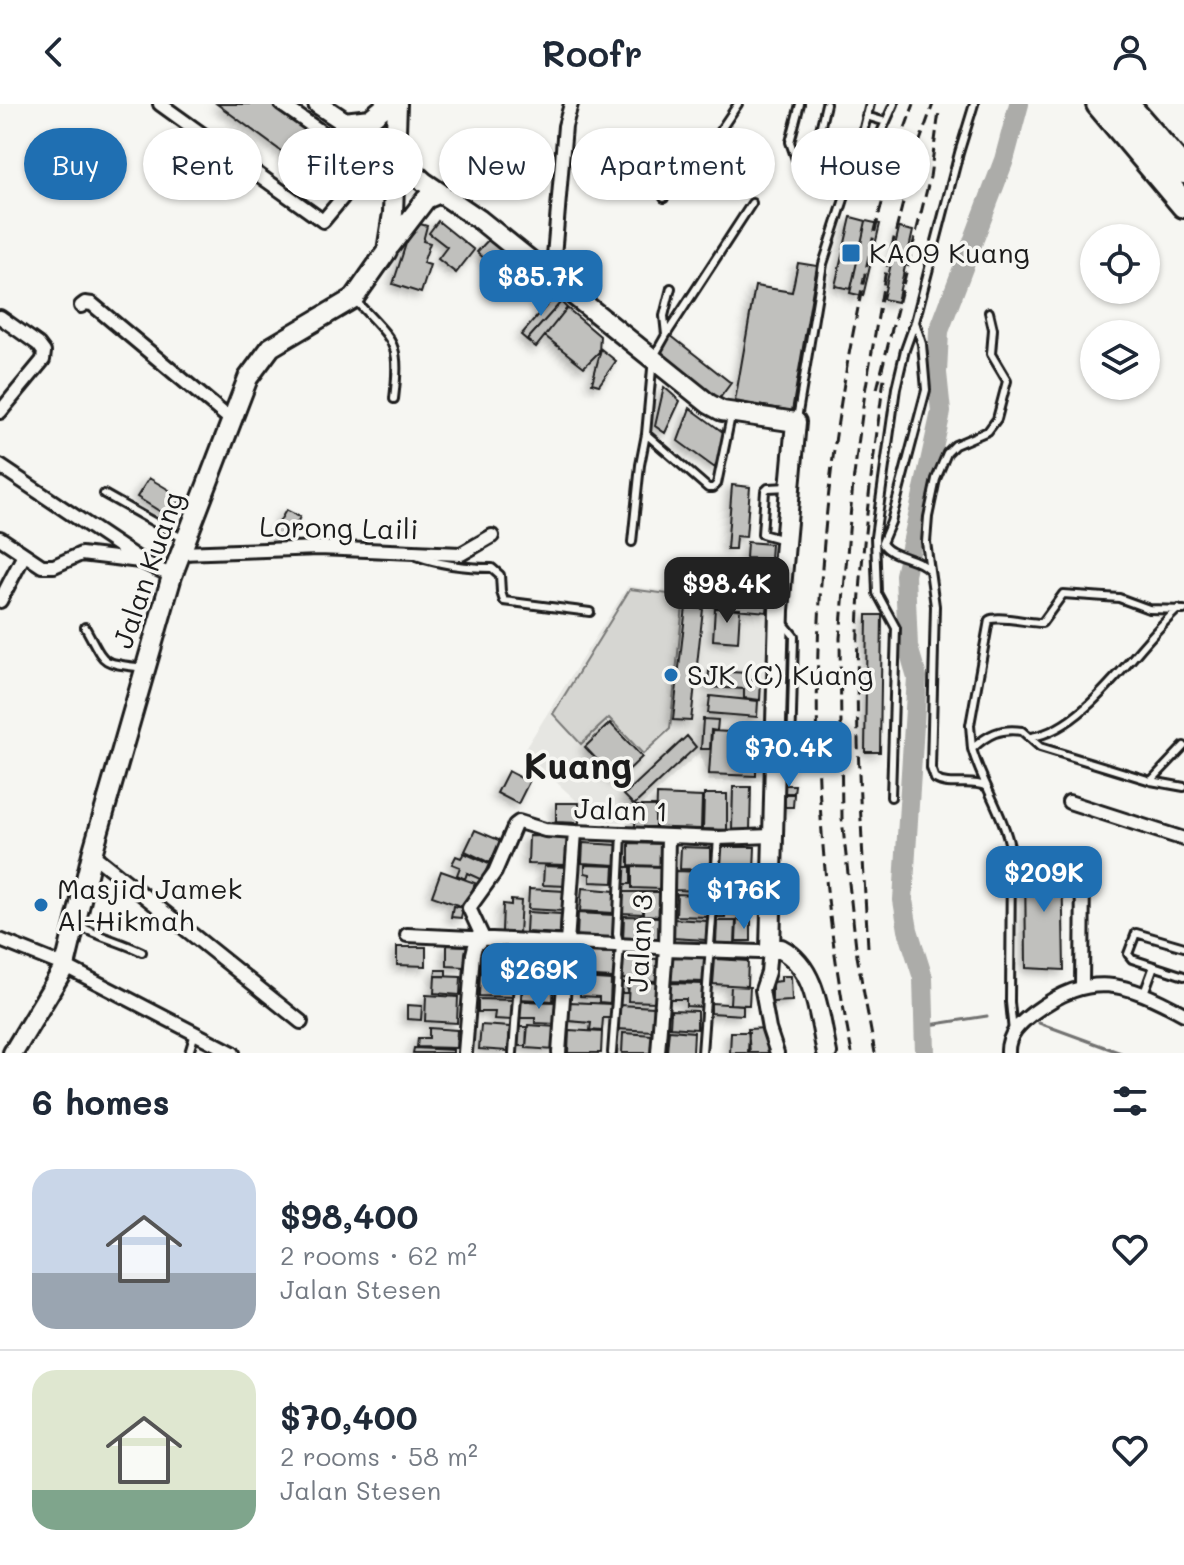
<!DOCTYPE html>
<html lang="en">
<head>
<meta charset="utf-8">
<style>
  :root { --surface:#fff; --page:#f6f6f7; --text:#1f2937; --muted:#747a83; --line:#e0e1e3; --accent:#1f6fb2 }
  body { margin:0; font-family:Mali,sans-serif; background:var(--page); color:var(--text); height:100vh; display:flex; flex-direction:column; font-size:30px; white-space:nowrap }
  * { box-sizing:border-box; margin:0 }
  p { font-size:26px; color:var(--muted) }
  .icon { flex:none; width:44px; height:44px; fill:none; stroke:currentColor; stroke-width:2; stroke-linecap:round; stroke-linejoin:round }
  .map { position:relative; height:949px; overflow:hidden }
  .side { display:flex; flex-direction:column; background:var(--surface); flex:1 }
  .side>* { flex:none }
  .banner { position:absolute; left:24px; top:24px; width:1136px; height:72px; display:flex; gap:16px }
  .controls { position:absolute; left:1080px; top:120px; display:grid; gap:16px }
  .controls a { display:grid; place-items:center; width:80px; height:80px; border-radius:50%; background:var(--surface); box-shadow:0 2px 6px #0004; font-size:40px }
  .price { position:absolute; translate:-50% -68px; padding:0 18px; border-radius:16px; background:var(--accent); color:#fff; font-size:26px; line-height:52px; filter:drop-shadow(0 2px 4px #0008) }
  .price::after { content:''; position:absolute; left:50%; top:48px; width:24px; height:18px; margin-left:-12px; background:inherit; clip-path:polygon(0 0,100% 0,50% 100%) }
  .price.current { background:#222; color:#fff }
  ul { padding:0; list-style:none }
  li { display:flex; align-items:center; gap:24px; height:200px; padding:0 32px }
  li+li { border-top:2px solid var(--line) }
  li span { display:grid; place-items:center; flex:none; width:224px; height:160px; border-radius:24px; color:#555 }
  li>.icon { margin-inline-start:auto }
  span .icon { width:96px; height:96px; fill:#fffc; stroke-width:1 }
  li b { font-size:34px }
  h2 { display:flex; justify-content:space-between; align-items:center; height:96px; padding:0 32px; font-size:34px }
  .chip { padding:0 28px; border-radius:36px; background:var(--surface); box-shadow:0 2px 6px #0004; font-size:28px; line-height:72px }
  .chip.current { background:var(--accent); color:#fff }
  header { display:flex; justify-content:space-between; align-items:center; height:104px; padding:0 32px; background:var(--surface); font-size:36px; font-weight:600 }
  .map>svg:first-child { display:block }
  .built { fill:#e6e6e2 }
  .green { fill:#d6d6d2; stroke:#797977; stroke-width:2 }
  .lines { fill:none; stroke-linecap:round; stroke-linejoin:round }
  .stream { stroke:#727271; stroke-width:3 }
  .river { stroke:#acaca9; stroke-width:20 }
  .building { fill:#c0c0bd; stroke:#1c1c1c; stroke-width:2; filter:url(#shadow) }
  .lane-casing { stroke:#1c1c1c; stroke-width:12 }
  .street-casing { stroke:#1c1c1c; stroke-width:18 }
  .secondary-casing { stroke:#1c1c1c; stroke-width:24 }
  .highway-casing { stroke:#1c1c1c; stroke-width:30 }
  .lane { stroke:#f6f6f2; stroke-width:6 }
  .street { stroke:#f6f6f2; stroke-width:12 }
  .secondary { stroke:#f6f6f2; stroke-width:18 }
  .highway { stroke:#f6f6f2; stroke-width:24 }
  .rail { stroke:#1c1c1c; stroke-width:3; stroke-dasharray:12 6; stroke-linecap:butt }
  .poi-dot { fill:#1f6fb2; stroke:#f6f6f2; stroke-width:3 }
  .labels { text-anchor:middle; stroke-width:7; stroke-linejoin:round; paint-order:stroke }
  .poi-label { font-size:28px; fill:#1c1c1c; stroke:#f6f6f2; text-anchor:start }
  .street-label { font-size:28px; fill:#1c1c1c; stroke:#f6f6f2 }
  .district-label { font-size:36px; font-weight:bold; fill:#1c1c1c; stroke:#f6f6f2 }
</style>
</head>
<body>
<header><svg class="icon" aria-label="back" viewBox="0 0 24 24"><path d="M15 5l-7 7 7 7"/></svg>Roofr<svg class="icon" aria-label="person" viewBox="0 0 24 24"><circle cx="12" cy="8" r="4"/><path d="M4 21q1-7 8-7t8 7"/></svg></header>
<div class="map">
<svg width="1184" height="949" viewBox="0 0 1184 949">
  <defs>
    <filter id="shadow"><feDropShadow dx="-4" dy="4" stdDeviation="4" flood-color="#0004"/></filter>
  </defs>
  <rect width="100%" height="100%" fill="#f6f6f2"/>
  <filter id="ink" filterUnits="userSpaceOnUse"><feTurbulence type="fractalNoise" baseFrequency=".0125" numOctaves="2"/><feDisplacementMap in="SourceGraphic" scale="16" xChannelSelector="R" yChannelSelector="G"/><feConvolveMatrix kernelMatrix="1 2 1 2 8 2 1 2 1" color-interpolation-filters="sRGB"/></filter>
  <g filter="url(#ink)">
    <path class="built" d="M715 457 774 461 765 677H709L699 649 623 718 599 717 523 648 628 482 712 492Z"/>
    <path class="green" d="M630 485 684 492 670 625 643 650 609 614 581 640 553 610Z"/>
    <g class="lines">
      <path class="stream" d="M1039 919 1121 949
        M923 922 987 912"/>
      <path class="river" d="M925 949 923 874 908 826 903 796 917 573 908 543 905 471 941 308 937 269 939 227 1004 56 1019 0"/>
    </g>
    <path class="building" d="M217 0H273L361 65 341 91Z
      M851 113 866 117 851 185 835 182Z
      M438 117 474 146 456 169 438 155 447 143 429 129Z
      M866 117 880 120 863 192 850 189Z
      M413 118 427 122 423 137 430 139 423 159 430 161 421 189 393 180Z
      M899 124 913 127 897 198 883 195Z
      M490 134 522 163 509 177 477 148Z
      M798 159 817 162 792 307 735 297 755 182 792 188Z
      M554 193 561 198 527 236 521 231Z
      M561 198 567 204 536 243 527 236Z
      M567 204 600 232 599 248 584 263 545 232Z
      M670 231 731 279 719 295 657 247Z
      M601 245 616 257 599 281 592 279Z
      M664 283 680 297 665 329 655 322Z
      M690 304 727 331 715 364 678 337Z
      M149 374 181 393 169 413 137 393Z
      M732 381 750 383 746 433 736 432 735 445H727Z
      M286 406 300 413 286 440 273 429Z
      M747 438 771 440 770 455 746 454Z
      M718 459 771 464 767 508 714 503Z
      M680 460 712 461V476L679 475Z
      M686 503 703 505 691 617 673 616Z
      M715 504 740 505 738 538 713 536Z
      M867 511H882L880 648H865Z
      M709 567 749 569V576L761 577 760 596 744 594V585L708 583Z
      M710 592 758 597 757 613 708 609Z
      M703 615 718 616 717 627 711 626 710 645H701Z
      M610 619 642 653 617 677 585 643Z
      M712 627 766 630 764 664H756V672L709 670Z
      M687 632 696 643 634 701 624 691Z
      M508 667 529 678 518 700 497 689Z
      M784 681H795L794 689H784Z
      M733 683H751L750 727 732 726Z
      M704 690H727V726L703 725Z
      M785 690H794L793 703H785Z
      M657 691 702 693 701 725 656 724Z
      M556 699H579V719L556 718Z
      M636 702H655V723H635Z
      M475 726 501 737 490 759 465 747Z
      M529 732 571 733 569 761 528 760Z
      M583 739 618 741 617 761 582 759Z
      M629 739 663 740 662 762 629 761Z
      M681 743 710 744V766L680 765Z
      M719 743H755L754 767H719Z
      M464 749 489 760 482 776 467 769 465 775 457 771 460 763 452 760 456 752 461 754Z
      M1025 754H1062L1064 866 1026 864Z
      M585 761 614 762 613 779 590 778V770L585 769Z
      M544 762 568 763 567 782 543 781Z
      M632 762 662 763 661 785 632 784Z
      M622 763H631V780H622Z
      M441 767 475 779 466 804 432 792Z
      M675 767 706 768V787L674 786Z
      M719 768H750V779H757V792L718 791Z
      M582 784 615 787 614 809 580 807Z
      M529 785 565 787 564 807 528 805Z
      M622 788H643V810L621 809Z
      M644 788H660V812L644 811Z
      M677 790 710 792 709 813 676 812Z
      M717 793H725V813H717Z
      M728 794H749L748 811 727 810Z
      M511 796 521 797 519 829 502 828 503 800 511 801Z
      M453 802 463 804 461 814 451 813Z
      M527 808 561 810 560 830 526 828Z
      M578 809 614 811 613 835 577 833Z
      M624 812 659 813 658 838 623 837Z
      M673 815 707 817 706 836 672 834Z
      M737 816 751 817V837H736Z
      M717 817H736L735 840 716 839Z
      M447 841 467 842 466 863 447 862Z
      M397 843H426V862L397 861Z
      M578 848 615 849 613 874 576 872Z
      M482 849 509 850 508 869 481 868Z
      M530 851H546L545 869H529Z
      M672 851 706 853 705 878 671 877Z
      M623 853 658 855 657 877 622 875Z
      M715 855 748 857 747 882 713 880Z
      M436 866H446V872H435Z
      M480 870 517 872 516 893 479 892Z
      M435 872 461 873 460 891 434 889Z
      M781 872H791L792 897 772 898V878L781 877Z
      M581 874 611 876 610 899 599 898V893L580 892Z
      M522 877 554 878 553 897 521 895Z
      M629 877 657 879 656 898 628 897Z
      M620 879H628L627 889H619Z
      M670 879 703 880V903L686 902V895H669Z
      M731 882 750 883 749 901 730 900Z
      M426 891 458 893 457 919 425 917Z
      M478 895 513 896 512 916 494 915 495 908H478Z
      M519 897 558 898 557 920 535 919V914H519Z
      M570 898 611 900V914H603L602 927 590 926 591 919 569 917Z
      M711 899 743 901V911L711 909Z
      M407 901 422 902 421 916 407 915Z
      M619 901 654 903 653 927 617 925Z
      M671 906 697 907V925L670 923Z
      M481 921 510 923 508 947 479 945Z
      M528 921 557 923 555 946 526 944Z
      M519 923H527L526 942H518Z
      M429 924 457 926 456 944 417 943 418 934H429Z
      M766 924 768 949H750L748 925Z
      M569 926 602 928 601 949H568Z
      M669 926 694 928 693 949 667 948Z
      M731 928H749L748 949H730Z
      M623 929 653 931 652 949H622Z
      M414 944 453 946V949H413Z"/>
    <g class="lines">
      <g class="lane-casing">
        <path id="lane" d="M800 0 790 38 798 61 855 75
          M826 0 814 51 855 60 864 66
          M866 12 886 18
          M855 60 870 0
          M664 94 668 78 705 49 738 0
          M671 184 664 212 666 231 653 254 646 330 708 384H713L717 380 731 312
          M356 197C394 239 401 236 394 295
          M915 218 922 240 926 286 891 418 882 439C891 454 916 452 928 465
          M666 231 752 99
          M797 315 823 160 846 89 864 66 894 0
          M104 390 182 434
          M784 436 762 430 765 387 768 384 789 383
          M632 438 640 361 646 330
          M416 452C441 461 465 464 492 464L500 471 501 488 504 497 590 508
          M85 523C107 562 98 558 144 564
          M1031 633C1086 626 1136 542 1178 505
          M972 645 970 621 989 516C998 511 1029 519 1042 519L1063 490 1119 494 1149 505 1184 506
          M777 655 785 654 791 648 794 532 782 517
          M1151 677 1184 642
          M985 682C969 675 950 684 935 675L931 664 935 502 926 438 928 413 936 375 947 349 955 341 988 327 997 315 1007 277 991 250 993 225 989 208
          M891 693 896 524 877 489 875 433 896 284 905 246 915 218 959 49 974 0
          M79 822C100 833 121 838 142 848
          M1184 843 1136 829 1128 850 1132 855 1184 872
          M1144 889 1154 862
          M1013 928 1010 898 1011 748C1005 712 982 680 972 645 988 630 1000 624 1022 627L1040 643 1151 677 1184 683
          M189 949 195 929
          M513 949 521 837
          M612 949 620 841 617 830 622 730
          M702 949 718 734"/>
      </g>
      <g class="street-casing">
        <path id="street" d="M160 0 323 117 384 44
          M281 0 370 62
          M552 176 565 22 571 0
          M81 202 85 199 92 200 231 316
          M0 213 38 240 44 248 43 256 0 308
          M0 362 143 458 172 472
          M0 434 42 462H54L81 450 140 457
          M181 449 319 444 461 450 492 432
          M0 497 24 451
          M1069 698 1184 735
          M92 750 301 918
          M407 831 658 843 666 845 759 848 770 845 768 868 762 886 769 925 777 949
          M483 834 469 804 495 768 515 721 519 718 545 726 575 728 718 734 772 732
          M0 836 65 862 233 949
          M1082 882 1083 764
          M465 949 473 850 475 842 483 834
          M559 949 575 728
          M658 949 666 845 668 732
          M1008 949C1007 931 1020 919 1033 909 1091 866 1125 878 1184 910"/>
      </g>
      <g class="secondary-casing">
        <path id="secondary" d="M318 0 393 50 424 78 480 116 709 300 722 307 796 318 779 506 770 845H781C817 864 819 913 827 949
          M344 18 370 15 388 0
          M390 142 426 95 440 89
          M13 949 65 862 92 750 172 472 248 274 271 243 354 194 387 147 393 109 397 0"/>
      </g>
      <g class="highway-casing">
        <path id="highway" d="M1099 0 1184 101
          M1126 0 1184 67"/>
      </g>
      <use href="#lane" class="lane"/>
      <use href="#street" class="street"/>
      <use href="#secondary" class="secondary"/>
      <use href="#highway" class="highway"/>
      <path class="rail" d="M877 285 930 73 939 8
        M868 843C862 738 855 633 858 528 861 443 873 358 884 274
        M852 949C805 717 807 478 850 245 866 161 883 80 914 0
        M875 949 857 852 842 715 840 534 853 379 865 288 886 166 915 51 933 0"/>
    </g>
  </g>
  <g class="poi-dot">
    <rect x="841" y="139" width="20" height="20" rx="4"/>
    <circle cx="671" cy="571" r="8"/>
    <circle cx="41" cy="801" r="8"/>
  </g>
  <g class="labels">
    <g class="poi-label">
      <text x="869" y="159">KA09 Kuang</text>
      <text x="687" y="581">SJK (C) Kuang</text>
      <text x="57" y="795">Masjid Jamek<tspan x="57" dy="32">Al-Hikmah</tspan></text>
    </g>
    <g class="street-label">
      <text transform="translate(339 424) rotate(1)" y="10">Lorong Laili</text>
      <text transform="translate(148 466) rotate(-71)" y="10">Jalan Kuang</text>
      <text transform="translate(621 706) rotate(2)" y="10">Jalan 1</text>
      <text transform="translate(640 839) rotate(-87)" y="10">Jalan 3</text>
    </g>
    <g class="district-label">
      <text x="578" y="675">Kuang</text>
    </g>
  </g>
</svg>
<div class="controls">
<a><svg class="icon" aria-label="locate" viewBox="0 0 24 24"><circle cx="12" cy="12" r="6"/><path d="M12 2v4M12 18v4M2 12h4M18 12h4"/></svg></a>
<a><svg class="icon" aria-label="layers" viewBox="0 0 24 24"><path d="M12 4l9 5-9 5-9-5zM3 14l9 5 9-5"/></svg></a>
</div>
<b class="price" style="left:541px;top:214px">$85.7K</b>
<b class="price current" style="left:727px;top:521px">$98.4K</b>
<b class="price" style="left:789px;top:685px">$70.4K</b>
<b class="price" style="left:1044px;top:810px">$209K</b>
<b class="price" style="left:744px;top:827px">$176K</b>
<b class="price" style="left:539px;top:907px">$269K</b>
<div class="banner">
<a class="chip current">Buy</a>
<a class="chip">Rent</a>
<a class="chip">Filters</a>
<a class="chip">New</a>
<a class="chip">Apartment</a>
<a class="chip">House</a>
</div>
</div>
<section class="side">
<h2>6 homes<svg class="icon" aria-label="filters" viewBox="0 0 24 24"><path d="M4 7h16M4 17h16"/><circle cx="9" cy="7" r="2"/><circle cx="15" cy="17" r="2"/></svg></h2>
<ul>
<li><span style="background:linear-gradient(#c9d6e8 65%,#9aa5b1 0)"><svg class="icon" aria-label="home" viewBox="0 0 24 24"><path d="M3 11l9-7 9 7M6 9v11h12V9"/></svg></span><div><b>$98,400</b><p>2 rooms · 62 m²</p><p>Jalan Stesen</p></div><svg class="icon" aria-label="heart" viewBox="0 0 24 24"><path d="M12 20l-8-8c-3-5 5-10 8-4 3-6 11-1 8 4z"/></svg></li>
<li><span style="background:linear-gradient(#dfe7d0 75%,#7fa58c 0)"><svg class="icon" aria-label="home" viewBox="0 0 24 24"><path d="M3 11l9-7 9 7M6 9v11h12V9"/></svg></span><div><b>$70,400</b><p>2 rooms · 58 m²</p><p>Jalan Stesen</p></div><svg class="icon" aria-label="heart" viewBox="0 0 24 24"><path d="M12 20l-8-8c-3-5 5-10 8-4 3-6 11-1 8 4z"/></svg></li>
</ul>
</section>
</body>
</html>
